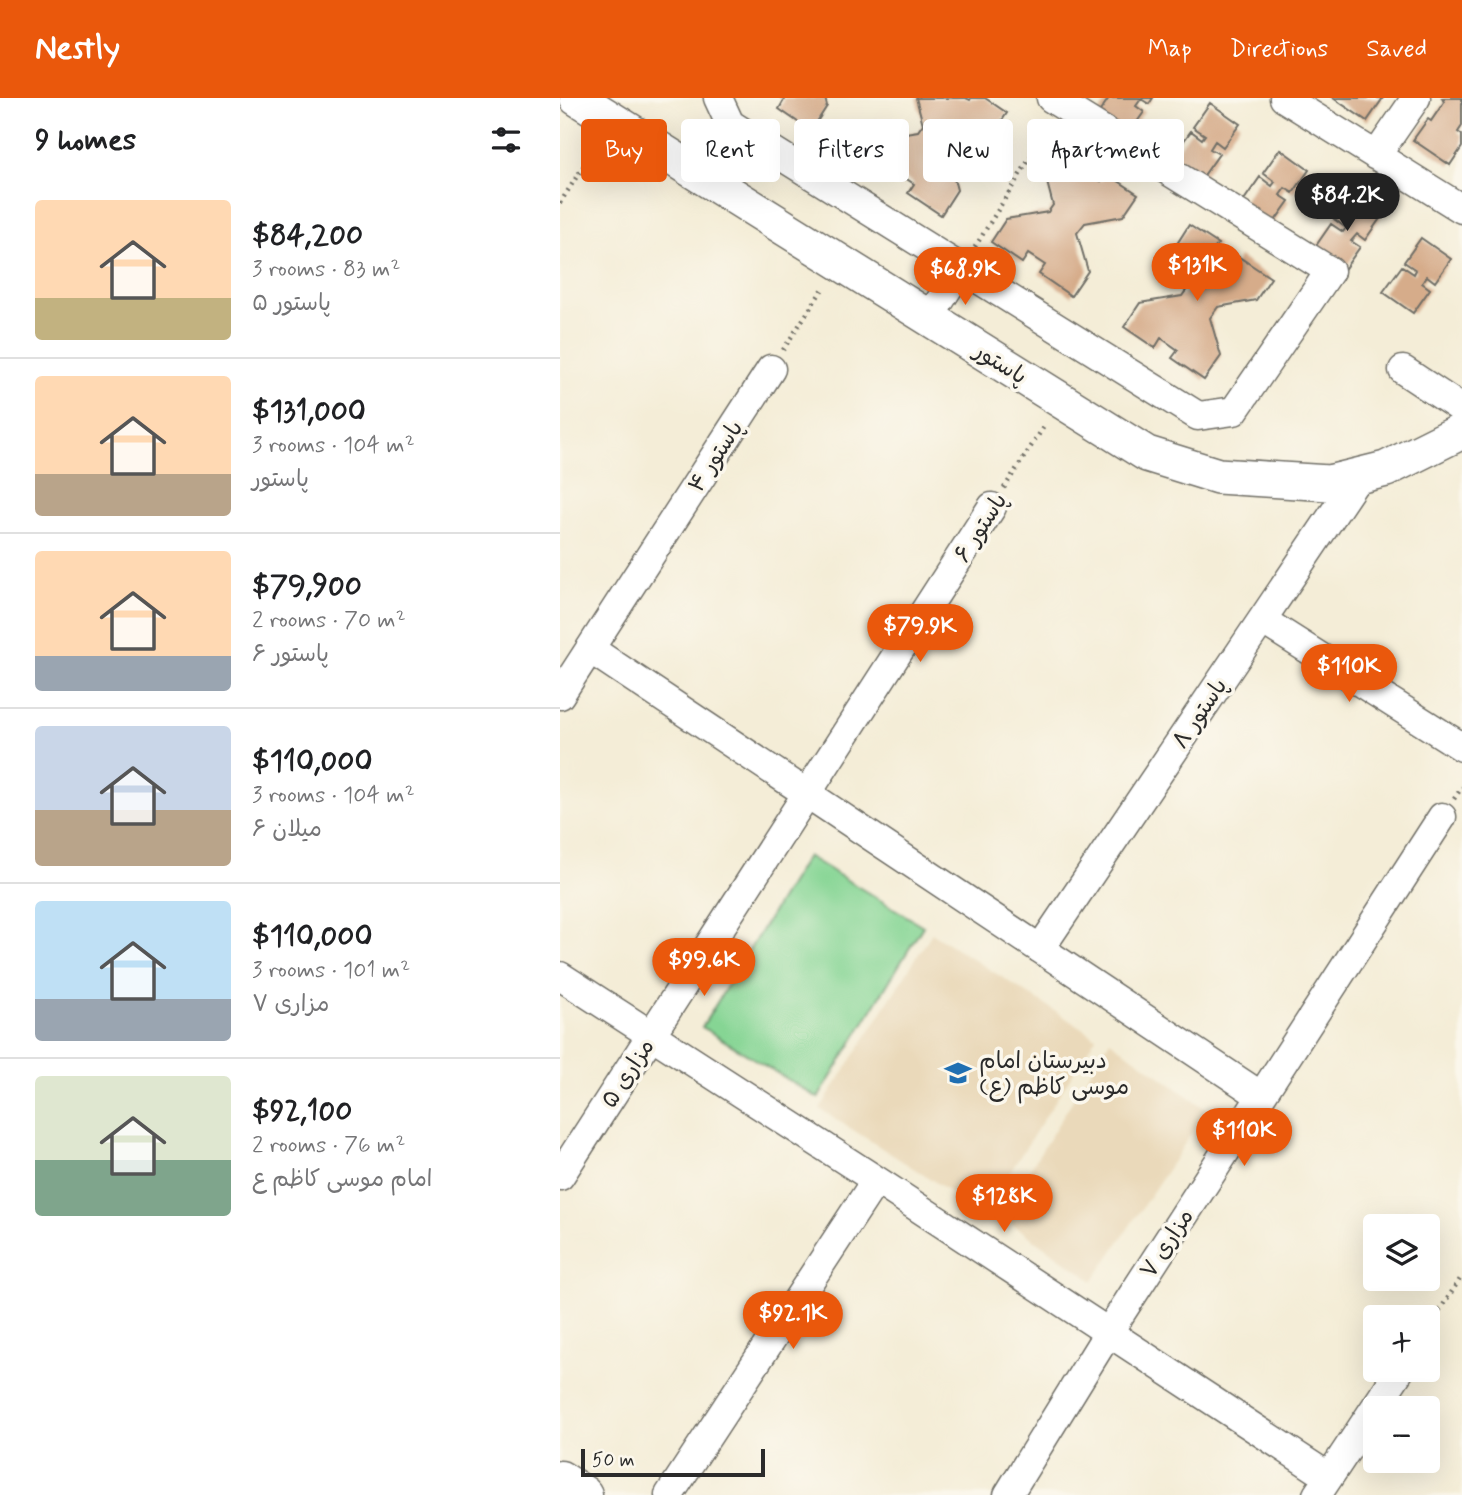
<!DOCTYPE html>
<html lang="en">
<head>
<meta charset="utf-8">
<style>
  :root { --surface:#fff; --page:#f6f6f6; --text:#202124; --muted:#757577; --line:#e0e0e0; --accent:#ea580c }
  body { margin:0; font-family:Mynerve,"Playpen Sans Arabic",sans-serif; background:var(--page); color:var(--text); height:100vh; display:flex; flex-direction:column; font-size:26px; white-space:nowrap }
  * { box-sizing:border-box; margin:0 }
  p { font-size:23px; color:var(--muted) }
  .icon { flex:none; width:38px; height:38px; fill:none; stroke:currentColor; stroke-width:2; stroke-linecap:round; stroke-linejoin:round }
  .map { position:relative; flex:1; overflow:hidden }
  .drawer { display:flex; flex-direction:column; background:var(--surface); width:560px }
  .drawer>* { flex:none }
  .top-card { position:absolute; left:21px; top:21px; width:665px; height:63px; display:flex; gap:14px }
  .controls { position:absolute; left:803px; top:1116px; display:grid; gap:14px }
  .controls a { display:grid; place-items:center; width:77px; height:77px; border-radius:7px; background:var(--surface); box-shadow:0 7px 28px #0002; font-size:35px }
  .scale { position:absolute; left:21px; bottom:18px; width:184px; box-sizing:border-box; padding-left:7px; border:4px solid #2b2b2b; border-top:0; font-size:19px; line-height:24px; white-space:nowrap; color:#2b2b2b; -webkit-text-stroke:5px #fbf7ec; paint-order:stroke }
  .price { position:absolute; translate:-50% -60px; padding:0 16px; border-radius:24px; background:var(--accent); color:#fff; font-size:23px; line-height:46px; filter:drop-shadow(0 2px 4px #0008) }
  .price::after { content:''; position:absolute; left:50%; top:42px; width:21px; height:16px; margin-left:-10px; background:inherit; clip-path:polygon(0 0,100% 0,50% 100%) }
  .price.on { background:#222; color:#fff }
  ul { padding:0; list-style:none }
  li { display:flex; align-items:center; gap:21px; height:175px; padding:0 35px }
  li+li { border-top:2px solid var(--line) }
  li span { display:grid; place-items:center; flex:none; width:196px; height:140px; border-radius:7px; color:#555 }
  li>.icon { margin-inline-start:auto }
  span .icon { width:84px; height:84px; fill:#fffc; stroke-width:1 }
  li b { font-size:30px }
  h2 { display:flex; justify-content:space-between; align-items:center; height:84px; padding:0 35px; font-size:30px }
  .pill { padding:0 24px; border-radius:7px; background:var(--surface); box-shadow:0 7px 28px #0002; font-size:24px; line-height:63px }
  .pill.on { background:var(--accent); color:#fff }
  header { display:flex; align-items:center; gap:42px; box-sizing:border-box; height:98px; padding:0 35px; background:var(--accent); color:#fff }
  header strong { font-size:33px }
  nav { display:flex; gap:38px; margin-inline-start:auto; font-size:24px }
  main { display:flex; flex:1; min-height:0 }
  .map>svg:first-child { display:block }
  .built { fill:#ead9ba }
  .green { fill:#86d594; stroke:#588060; stroke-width:2 }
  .building { fill:#d6ac8a }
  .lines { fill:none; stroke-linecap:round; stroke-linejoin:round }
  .minor-casing { stroke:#716f67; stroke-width:31 }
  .tertiary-casing { stroke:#716f67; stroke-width:38 }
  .secondary-casing { stroke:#716f67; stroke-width:41 }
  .path { stroke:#716f67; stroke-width:4.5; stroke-dasharray:2 5; stroke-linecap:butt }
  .minor { stroke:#fff; stroke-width:28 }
  .tertiary { stroke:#fff; stroke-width:35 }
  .secondary { stroke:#fff; stroke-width:38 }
  .labels { text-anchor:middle; stroke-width:7; stroke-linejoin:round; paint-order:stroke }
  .street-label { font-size:23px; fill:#2b2b2b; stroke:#fbf7ec }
  .poi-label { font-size:23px; fill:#2b2b2b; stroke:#fbf7ec; text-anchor:start }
</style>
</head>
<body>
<header>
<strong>Nestly</strong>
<nav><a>Map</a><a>Directions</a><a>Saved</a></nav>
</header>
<main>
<section class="drawer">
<h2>9 homes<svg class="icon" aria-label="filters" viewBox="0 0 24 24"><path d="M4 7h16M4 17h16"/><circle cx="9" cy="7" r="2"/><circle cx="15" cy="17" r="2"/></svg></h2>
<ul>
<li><span style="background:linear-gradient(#ffd9b3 70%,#c2b280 0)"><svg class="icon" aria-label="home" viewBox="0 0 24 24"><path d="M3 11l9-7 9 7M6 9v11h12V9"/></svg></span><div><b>$84,200</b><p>3 rooms · 83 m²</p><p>پاستور ۵</p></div></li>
<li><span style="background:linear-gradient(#ffd9b3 70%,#b9a48a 0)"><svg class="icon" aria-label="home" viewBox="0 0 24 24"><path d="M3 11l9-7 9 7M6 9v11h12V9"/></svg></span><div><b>$131,000</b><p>3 rooms · 104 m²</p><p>پاستور</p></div></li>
<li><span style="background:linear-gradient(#ffd9b3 75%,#9aa5b1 0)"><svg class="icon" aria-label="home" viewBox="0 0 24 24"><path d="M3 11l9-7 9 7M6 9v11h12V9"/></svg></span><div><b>$79,900</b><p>2 rooms · 70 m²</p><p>پاستور ۶</p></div></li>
<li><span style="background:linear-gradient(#c9d6e8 60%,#b9a48a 0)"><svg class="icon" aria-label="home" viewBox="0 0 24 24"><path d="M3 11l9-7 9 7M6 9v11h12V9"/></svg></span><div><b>$110,000</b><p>3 rooms · 104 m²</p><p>میلان ۶</p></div></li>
<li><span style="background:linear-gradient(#bfe0f5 70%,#9aa5b1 0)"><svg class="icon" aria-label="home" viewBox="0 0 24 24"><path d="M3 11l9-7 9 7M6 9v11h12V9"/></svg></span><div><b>$110,000</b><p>3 rooms · 101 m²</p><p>مزاری ۷</p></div></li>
<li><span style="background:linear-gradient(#dfe7d0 60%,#7fa58c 0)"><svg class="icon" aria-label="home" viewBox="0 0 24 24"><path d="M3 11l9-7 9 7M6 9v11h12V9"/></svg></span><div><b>$92,100</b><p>2 rooms · 76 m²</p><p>امام موسی کاظم ع</p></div></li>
</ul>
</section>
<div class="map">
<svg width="902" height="1397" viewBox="0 0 902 1397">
  <rect width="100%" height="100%" fill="#fbf7ec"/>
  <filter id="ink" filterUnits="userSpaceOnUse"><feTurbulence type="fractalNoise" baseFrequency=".0143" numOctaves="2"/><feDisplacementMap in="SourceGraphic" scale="14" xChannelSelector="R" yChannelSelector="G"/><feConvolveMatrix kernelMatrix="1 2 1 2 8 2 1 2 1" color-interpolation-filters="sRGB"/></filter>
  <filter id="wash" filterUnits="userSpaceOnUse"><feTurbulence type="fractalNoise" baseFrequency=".00686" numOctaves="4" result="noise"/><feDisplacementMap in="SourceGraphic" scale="28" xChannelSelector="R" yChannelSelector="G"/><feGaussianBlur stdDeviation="1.57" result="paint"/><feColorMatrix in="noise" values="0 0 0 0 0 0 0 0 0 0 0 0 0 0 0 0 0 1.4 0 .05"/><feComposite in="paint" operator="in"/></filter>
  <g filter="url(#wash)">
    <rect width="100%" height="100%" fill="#f4edd7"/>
    <path class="built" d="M372 835 536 939 424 1115 260 1011Z
      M550 942 647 1012 533 1183 441 1118Z"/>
    <path class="green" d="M247 758 363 828 258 1000 142 929Z"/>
    <g id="blocks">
      <path class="building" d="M221 0H265L267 8 251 33 219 11 224 2Z
        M356 0H406L410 2 411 0H425L447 15 432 37 394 44 387 54 397 92 381 117 348 95 354 86 338 75 331 84 300 63 316 40 358 33 363 26Z
        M549 0H593L589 6 581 1 576 8 584 14 567 38 538 16Z
        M773 0H823L807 23Z
        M882 0H902V28L898 34 902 37V49L890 67 853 42 868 21 871 23 884 4Z
        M650 5 680 26 663 49 655 43 650 51 659 56 642 80 612 59 631 33 642 41 645 37 633 29Z
        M496 43 524 62 519 69 541 83 546 75 578 96 563 118 525 125 517 135 528 173 511 198 479 176 485 167 468 156 462 165 431 144 446 121 488 114 493 107 482 65Z
        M720 51 749 72 733 95 725 90 720 97 729 103 712 127 682 105 700 79 712 88 715 84 703 75Z
        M791 98 821 119 805 142 797 136 791 143 800 149 783 173 753 152 771 126 783 134 786 130 774 121Z
        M629 127 658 146 652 154 674 167 679 159 711 180 696 202 658 209 650 220 661 258 644 282 612 260 618 252 601 240 595 250 564 229 580 205 622 198 627 191 615 149Z
        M861 140 891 161 875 184 867 178 862 185 870 191 853 215 823 194 842 168 854 176 856 172 844 164Z"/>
    </g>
  </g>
  <g filter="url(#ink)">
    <use href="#blocks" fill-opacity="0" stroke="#716f67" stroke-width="2"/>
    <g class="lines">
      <g class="minor-casing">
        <path id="minor" d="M158 0 170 26 638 318 674 313 770 173 491 0
          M724 0 902 111
          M816 58 856 0
          M369 220 401 170
          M843 272 902 311
          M702 522 902 649
          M30 551 701 998
          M0 597 211 271
          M480 851 799 378
          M0 878 316 1082 769 1379
          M0 1078 432 409
          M109 1397 316 1082
          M448 1397 548 1235 882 719
          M757 1397 840 1272"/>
      </g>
      <g class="tertiary-casing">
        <path id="tertiary" d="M17 0 587 356 658 378 769 385 826 371 902 333"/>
      </g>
      <g class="secondary-casing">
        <path id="secondary" d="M0 1382 23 1397"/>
      </g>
      <path class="path" d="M0 105 37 47
        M415 149 490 28
        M223 252 264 189
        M444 390 485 327
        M894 701 902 689
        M868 1230 902 1178"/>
      <use href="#minor" class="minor"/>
      <use href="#tertiary" class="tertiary"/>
      <use href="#secondary" class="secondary"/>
    </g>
  </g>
  <defs>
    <g id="school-bare" transform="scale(2.1)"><path d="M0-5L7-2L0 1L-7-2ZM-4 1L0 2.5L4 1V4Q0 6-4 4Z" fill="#1f6fb2" stroke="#fbf7ec" stroke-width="2.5" paint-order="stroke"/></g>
  </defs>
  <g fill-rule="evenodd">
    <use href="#school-bare" x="398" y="975"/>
  </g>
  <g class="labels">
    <g class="street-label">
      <text transform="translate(441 265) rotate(32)" y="8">پاستور</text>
      <text transform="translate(155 358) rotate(-57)" y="8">پاستور ۴</text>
      <text transform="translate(420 429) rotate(-57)" y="8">پاستور ۶</text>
      <text transform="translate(639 615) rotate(-56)" y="8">پاستور ۸</text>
      <text transform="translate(67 975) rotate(-57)" y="8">مزاری ۵</text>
      <text transform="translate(606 1145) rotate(-57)" y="8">مزاری ۷</text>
    </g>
    <g class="poi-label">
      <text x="419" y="970">دبیرستان امام<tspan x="419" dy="26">موسی کاظم (ع)</tspan></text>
    </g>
  </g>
</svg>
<div class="controls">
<a><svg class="icon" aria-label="layers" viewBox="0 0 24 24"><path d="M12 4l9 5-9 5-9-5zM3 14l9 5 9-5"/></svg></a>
<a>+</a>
<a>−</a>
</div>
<div class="scale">50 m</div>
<b class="price on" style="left:787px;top:135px">$84.2K</b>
<b class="price" style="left:637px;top:205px">$131K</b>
<b class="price" style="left:405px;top:209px">$68.9K</b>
<b class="price" style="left:360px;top:566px">$79.9K</b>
<b class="price" style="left:789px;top:606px">$110K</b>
<b class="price" style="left:144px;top:900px">$99.6K</b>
<b class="price" style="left:684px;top:1070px">$110K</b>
<b class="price" style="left:444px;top:1136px">$128K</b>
<b class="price" style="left:233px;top:1253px">$92.1K</b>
<div class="top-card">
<a class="pill on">Buy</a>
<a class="pill">Rent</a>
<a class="pill">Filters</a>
<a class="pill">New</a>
<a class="pill">Apartment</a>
</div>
</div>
</main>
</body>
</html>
